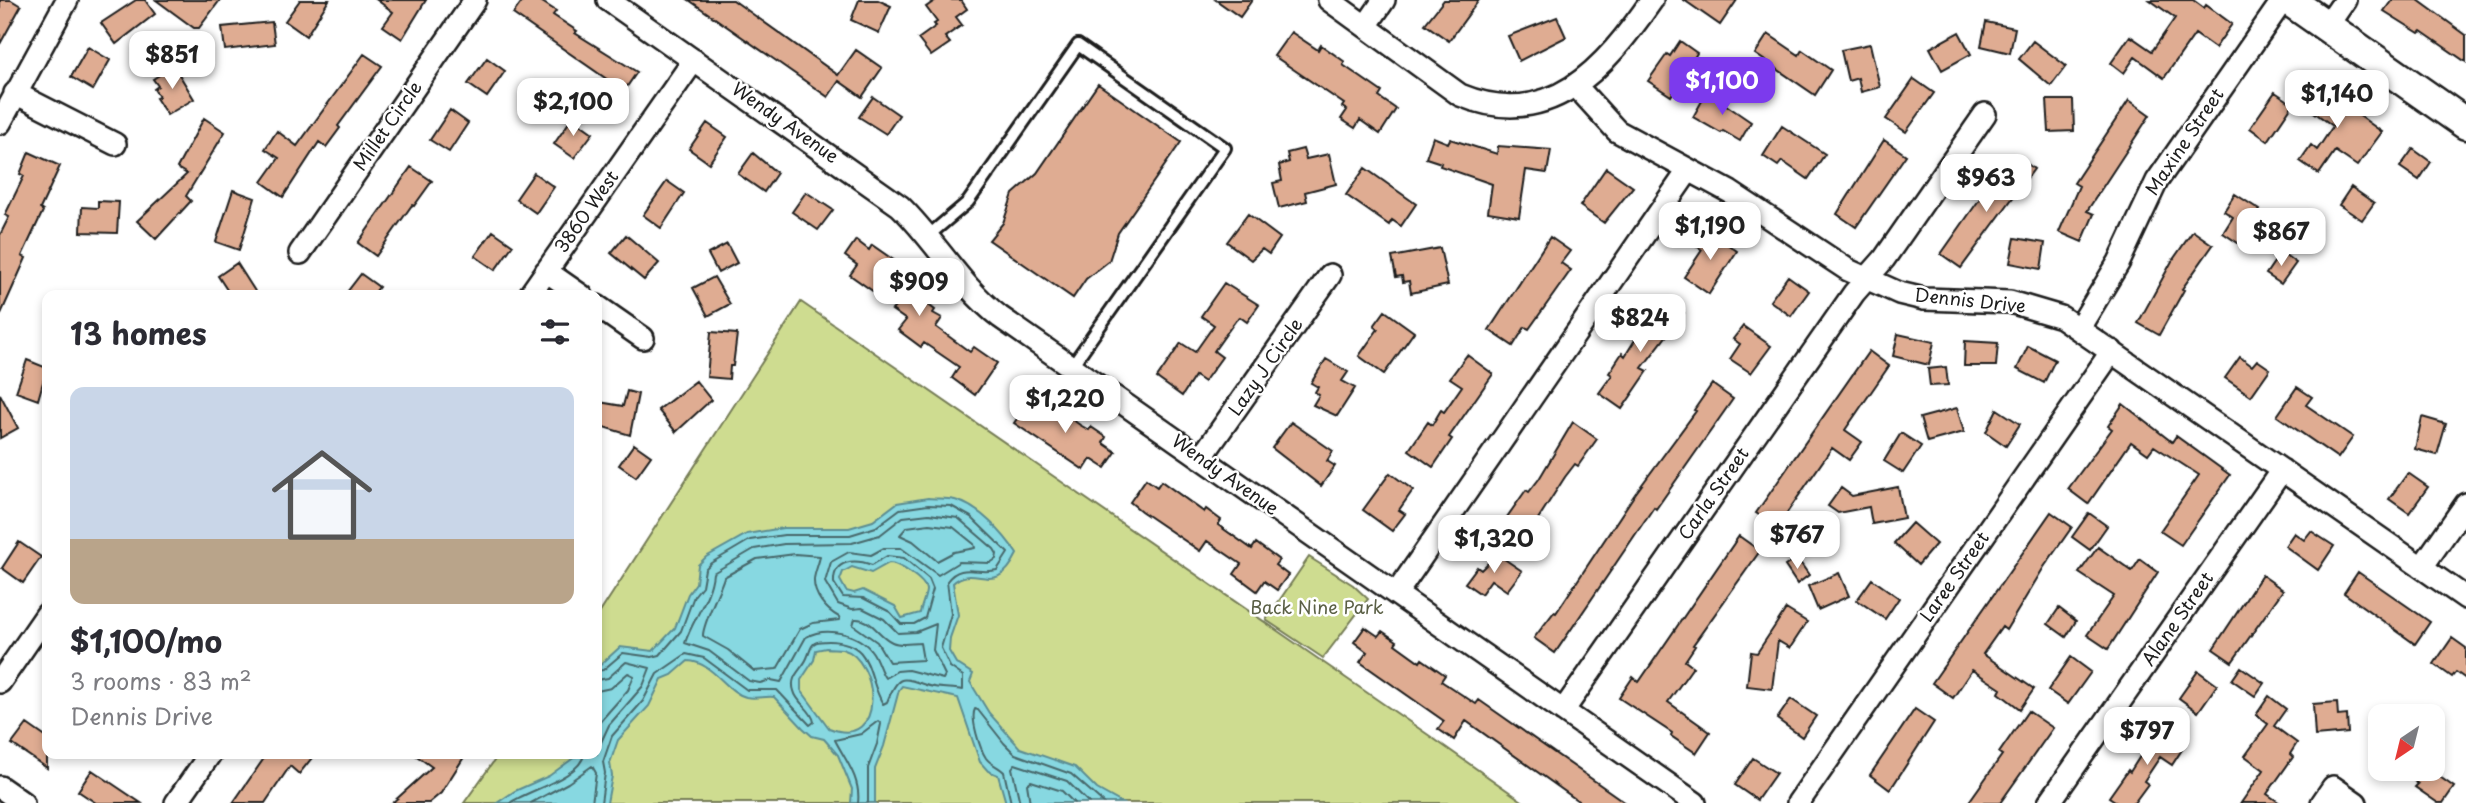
<!DOCTYPE html>
<html lang="en">
<head>
<meta charset="utf-8">
<style>
  :root { --surface:#fff; --page:#f2f2f3; --text:#2b2b33; --muted:#7c7c81; --line:#e1e1e2; --accent:#7c3aed }
  body { margin:0; font-family:"Playpen Sans",sans-serif; background:var(--page); color:var(--text); height:100vh; display:flex; flex-direction:column; font-size:26px; white-space:nowrap }
  * { box-sizing:border-box; margin:0 }
  p { font-size:23px; color:var(--muted) }
  .icon { flex:none; width:38px; height:38px; fill:none; stroke:currentColor; stroke-width:2; stroke-linecap:round; stroke-linejoin:round }
  .map { position:relative; flex:1; overflow:hidden }
  .panel { position:absolute; left:42px; top:290px; width:560px; height:469px; display:flex; flex-direction:column; background:var(--surface); border-radius:14px; box-shadow:0 4px 10px #0003 }
  .panel>* { flex:none }
  .needle { width:46px; rotate:215deg }
  .controls { position:absolute; left:2368px; top:704px; display:grid; gap:14px }
  .controls a { display:grid; place-items:center; width:77px; height:77px; border-radius:14px; background:var(--surface); box-shadow:0 4px 10px #0003; font-size:35px }
  .price { position:absolute; translate:-50% -60px; padding:0 16px; border-radius:14px; background:#fff; color:#222; font-size:23px; line-height:46px; filter:drop-shadow(0 2px 4px #0008) }
  .price::after { content:''; position:absolute; left:50%; top:42px; width:21px; height:16px; margin-left:-10px; background:inherit; clip-path:polygon(0 0,100% 0,50% 100%) }
  .price.on { background:var(--accent); color:#fff }
  ul { padding:0; list-style:none }
  li { display:grid; align-content:center; gap:14px; height:371px; padding:0 28px }
  li+li { border-top:2px solid var(--line) }
  li span { display:grid; place-items:center; height:217px; border-radius:14px; color:#555 }
  li>.icon { margin-inline-start:auto }
  span .icon { width:126px; height:126px; fill:#fffc; stroke-width:1 }
  li b { font-size:30px }
  h2 { display:flex; justify-content:space-between; align-items:center; height:84px; padding:0 28px; font-size:30px }
  .map>svg:first-child { display:block }
  .green { fill:#cedc90; stroke:#757c56; stroke-width:2 }
  .water { fill:#87d8e1; stroke:#5c8d92; stroke-width:2; fill-rule:evenodd }
  .lines { fill:none; stroke-linecap:round; stroke-linejoin:round }
  .shore { stroke:#47676b; stroke-width:2 }
  .building { fill:#dfac92; stroke:#1c1c1c; stroke-width:2 }
  .lane-casing { stroke:#1c1c1c; stroke-width:16 }
  .street-casing { stroke:#1c1c1c; stroke-width:26 }
  .secondary-casing { stroke:#1c1c1c; stroke-width:35 }
  .lane { stroke:#fff; stroke-width:10 }
  .street { stroke:#fff; stroke-width:21 }
  .secondary { stroke:#fff; stroke-width:30 }
  .labels { text-anchor:middle; stroke-width:5; stroke-linejoin:round; paint-order:stroke }
  .street-label { font-size:18px; fill:#1c1c1c; stroke:#fff }
  .park-label { font-size:18px; fill:#5a5f45; stroke:#fff }
</style>
</head>
<body>
<div class="map">
<svg width="2466" height="803" viewBox="0 0 2466 803">
  <rect width="100%" height="100%" fill="#fff"/>
  <filter id="ink" filterUnits="userSpaceOnUse"><feTurbulence type="fractalNoise" baseFrequency=".0143" numOctaves="2"/><feDisplacementMap in="SourceGraphic" scale="14" xChannelSelector="R" yChannelSelector="G"/><feConvolveMatrix kernelMatrix="1 2 1 2 8 2 1 2 1" color-interpolation-filters="sRGB"/></filter>
  <g filter="url(#ink)">
    <path class="green" d="M801 302 1427 734 1525 803H464L499 754H597V617Z
      M1309 557 1353 585 1368 599 1323 658 1266 620Z"/>
    <path class="water" d="M928 498C936 499 947 498 955 500 979 506 1004 534 1017 554 995 600 976 562 953 583L958 615 950 638 949 651 956 663 973 674 970 682 989 713 1020 748 1075 767 1097 789 1122 803H1006L998 775 988 771 980 762 958 698 902 686 899 690 884 746 875 769V803H851L852 789 838 755 824 739 812 736 803 728 774 697C765 696 756 699 746 697 726 692 713 662 688 661L672 675 662 679 649 706 618 740 610 763 612 776 607 803H497L515 791 549 776 579 754H597V668L620 647 653 651 675 628 688 594 696 583 698 565 706 557 747 534 783 528H849L873 521 897 503ZM889 563C898 563 925 580 926 590 926 596 921 606 920 613L902 618 895 606 863 590 854 593 846 591 840 580 843 572 852 567 871 573ZM826 648C831 649 837 648 842 649 880 659 887 751 829 728L801 690V680L814 660 816 650Z"/>
    <g class="lines">
      <path class="shore" d="M929 514 958 518 994 549 997 554 996 559 990 563 959 562 938 575 901 548H884L871 555 849 552 831 562 825 582 838 604 852 609 862 608 884 619 898 633 916 632 936 624 933 650 945 675 943 679 908 670 897 671 885 678C880 671 878 661 873 653 860 633 826 626 806 637L781 682 771 680 760 683 749 681 709 651 685 643C692 620 711 598 713 573L754 549 784 544 852 543 880 535 903 517Z
        M929 524 953 527 974 544 975 548 954 552 937 561 913 541 900 535 907 527Z
        M795 554 820 556C819 563 815 571 814 579 813 595 826 610 839 617L840 620 813 623 800 629 777 669 754 671 728 650 703 636C702 625 720 591 724 577L757 559Z
        M887 556 904 558 929 579 933 589 925 618 914 624H901L890 612 863 598 843 597 834 583C833 559 855 559 872 565Z
        M855 619C872 618 878 636 892 642 901 646 911 643 920 643L923 660 889 662 877 642 853 625Z
        M597 671 603 670 623 653 652 657 660 655 681 631 694 596 702 586 705 569 711 563 750 540 784 535H850L876 527 900 509 928 505 951 506 971 517 1008 553 997 570C978 575 961 562 947 581L951 614 941 648 950 667 963 676V690C953 688 940 689 929 686 902 678 899 672 887 702L883 704C866 676 875 642 829 641 810 641 813 644 807 658 802 670 789 676 794 691 797 704 812 709 814 722L810 725 777 690H747L704 658 686 654 657 674 643 701 612 736 603 762 605 773 601 803
        M597 680 608 678 626 662 650 668 643 686 609 725 597 751
        M597 691 611 688 628 673 634 676 628 690 597 725
        M510 803C526 791 581 777 584 754
        M531 803 568 783 592 766 596 773 592 803
        M858 803C861 778 845 760 835 740L861 734 878 721 881 724 877 744 868 768V803
        M1011 803 1004 772C999 766 991 765 986 758 980 749 970 718 975 709L978 710 1004 743 1015 754 1071 774 1104 803
        M1020 803 1012 768 1015 764 1067 781 1089 803
        M1030 803 1027 784 1031 781 1062 791 1074 803"/>
    </g>
    <path class="building" d="M0 0H11L21 6 0 44Z
      M136 0H145L155 14 116 44 101 23Z
      M156 0H220L199 28H194Z
      M300 0H329L306 36 285 21Z
      M377 0H426L402 39 383 26 393 12Z
      M523 0H539L556 11 553 15 577 31 575 33 637 72 624 91 513 14Z
      M689 0H733L838 75 856 50 882 68 862 97 839 81 828 97Z
      M859 0H878L891 6 879 33 851 20Z
      M936 0H961L967 9 956 17 962 25 945 37 950 43 931 56 918 39 936 26 934 24 937 22 926 7Z
      M1216 0H1252L1240 17Z
      M1444 0H1479L1449 41 1425 24Z
      M1684 0H1737L1720 25Z
      M2150 0H2193L2204 8 2206 5 2232 24 2215 48 2195 34 2164 78 2135 57 2124 73 2111 63 2130 36 2152 51 2175 18Z
      M2392 0H2418L2466 35V62L2421 31 2419 33 2384 11Z
      M1557 17 1566 37 1519 61 1508 36Z
      M272 22 275 44 225 50 222 27Z
      M1986 22 2015 28 2010 53 1981 46Z
      M1291 32 1318 50 1321 45 1345 62 1343 65 1382 92 1379 97 1396 109 1380 134 1360 120 1355 128 1341 119 1347 110 1342 107 1344 104 1274 56Z
      M1959 32 1971 54 1942 70 1930 48Z
      M1768 34 1799 55 1802 50 1831 70 1815 95 1755 54Z
      M1680 41 1697 53 1671 96 1648 81 1667 54 1670 56Z
      M2033 41 2066 66 2051 86 2019 59Z
      M1870 44 1880 87 1861 92 1858 78 1848 81 1841 50Z
      M88 47 110 60 93 90 71 77Z
      M364 54 382 66 338 126 340 128 326 147 319 142 283 197 262 182 279 158 265 149 277 131 297 146Z
      M487 58 505 71 487 97 468 84Z
      M174 66 194 99 167 115 156 98 159 97 154 89 158 86 153 79Z
      M1914 79 1934 93 1906 132 1886 119Z
      M2310 80 2382 132 2357 166 2335 151 2319 174 2300 161 2311 145 2317 150 2333 126 2296 99Z
      M1098 84 1181 142 1118 233 1109 261 1086 279 1073 298 989 240 1003 223 1013 194 1037 173Z
      M1707 92 1751 122 1740 141 1723 131 1721 133 1693 117Z
      M2275 92 2293 104 2268 141 2250 128Z
      M873 97 899 115 886 134 859 117Z
      M2047 100H2073L2074 131 2049 132Z
      M2129 100 2150 115 2087 211 2094 214 2082 242 2059 232 2079 186 2074 183Z
      M450 110 468 123 449 152 430 140Z
      M204 118 225 132 186 196 191 201 156 239 137 221 187 174 177 168Z
      M572 118 593 133 574 158 554 144Z
      M707 123 727 137 709 163 689 149Z
      M1782 126 1825 154 1808 179 1782 161 1778 166 1763 156Z
      M1433 137 1448 143 1450 139 1497 154 1498 146 1551 150 1547 173 1526 170 1519 217 1488 212 1492 184 1440 166 1441 163 1426 158Z
      M1884 140 1906 155 1856 227 1837 214Z
      M1303 149 1306 159 1329 154 1336 184 1305 192 1307 201 1279 208 1273 183 1282 181 1279 165 1289 162 1287 153Z
      M2413 149 2431 162 2419 180 2400 167Z
      M29 152 60 166 40 209 43 211 22 256 26 258 0 316V235L9 217 5 215 24 176 20 174Z
      M753 153 777 173 764 192 738 174Z
      M2022 160 2034 169 1961 268 1941 254 1998 173 2007 179Z
      M411 167 432 181 414 206 412 205 376 256 358 243Z
      M1365 168 1416 204 1401 226 1392 220 1389 225 1346 195Z
      M1606 168 1633 187 1604 223 1580 206Z
      M534 173 554 187 536 213 516 199Z
      M667 181 684 193 661 228 643 215Z
      M2351 187 2374 203 2362 220 2339 205Z
      M233 190 255 198 239 250 216 242Z
      M806 192 833 210 818 230 792 212Z
      M2235 194 2260 210 2238 243 2223 233 2233 217 2224 211Z
      M98 201 119 202 117 233 81 232 82 207 98 208Z
      M1248 214 1280 238 1269 254 1262 249 1251 260 1227 242Z
      M1707 230 1737 251 1709 294 1684 277 1702 250 1697 246Z
      M493 231 513 245 495 270 475 256Z
      M2193 231 2213 245 2182 289 2184 290 2159 335 2138 323 2172 261Z
      M626 235 659 263 644 280 611 253Z
      M1550 237 1570 251 1561 263 1571 270 1529 329 1525 327 1513 346 1489 330Z
      M2015 238 2045 243 2041 269 2010 263Z
      M856 240 869 250 872 245 895 261 882 280 917 304 921 299 935 310 933 313 942 318 936 327 970 352 974 347 997 363 975 395 952 378 959 367 924 343 921 347 898 330 906 320 892 310 895 307 850 275 857 265 845 256Z
      M727 244 737 263 718 273 708 254Z
      M1440 248 1448 285 1411 293 1409 281 1403 282 1402 276 1396 277 1392 257Z
      M2281 252 2296 263 2281 284 2266 274Z
      M237 263 258 296H231L218 276Z
      M361 274 379 287 372 296H344Z
      M1788 276 1809 291 1791 316 1770 301Z
      M714 277 730 304 708 316 693 288Z
      M1224 283 1259 305 1247 322 1240 317 1236 320 1214 351 1222 357 1204 382 1195 376 1182 396 1157 378 1181 343 1195 352 1214 325 1201 316Z
      M1661 298 1684 313 1642 368 1648 371 1622 409 1599 393 1612 375 1609 373 1622 353 1625 356Z
      M1385 311 1414 332 1384 374 1359 356 1378 329 1374 326Z
      M1743 326 1771 346 1751 373 1730 359 1740 344 1733 339Z
      M711 332 737 334 733 366H730L729 379 707 377Z
      M1898 334 1934 342 1929 365 1893 356Z
      M1965 341 1998 343 1996 366H1964Z
      M2028 346 2055 360 2044 383 2017 369Z
      M1869 351 1889 366 1845 430 1862 442 1849 460 1832 448 1777 527 1756 513Z
      M1467 355 1493 374 1449 437 1452 439 1433 467 1409 450 1428 422 1432 425 1441 410 1444 412 1462 386 1450 378Z
      M2240 357 2252 366 2257 360 2270 369 2251 396 2225 378Z
      M1326 359 1348 372 1342 381 1355 388 1337 416 1313 405 1319 395 1315 392 1318 387 1311 383Z
      M27 360 47 368 38 400 16 392Z
      M1946 367 1948 385 1930 386 1928 369Z
      M696 381 711 400 676 432 658 410Z
      M1712 384 1733 399 1656 509 1654 507 1555 653 1534 638 1554 612 1556 613 1635 494 1696 411 1694 410Z
      M2297 387 2312 397 2306 405 2353 437 2338 458 2277 416Z
      M627 391 638 394 630 435 597 425 599 402 623 406Z
      M0 394 18 428 0 438Z
      M1031 399 1042 406 1046 401 1080 425 1089 430 1091 427 1106 437 1103 443 1116 452 1105 468 1091 459 1084 470 1014 423Z
      M2123 404 2172 442 2176 436 2230 475 2181 545 2160 531 2199 475 2154 446 2148 454 2131 442 2088 504 2068 489 2112 429 2108 426Z
      M1957 408 1964 432 1927 442 1920 418Z
      M1997 409 2020 424 2006 446 1986 432Z
      M2422 417 2446 424 2437 455 2415 449Z
      M1291 422 1333 451 1327 461 1335 466 1321 486 1272 448Z
      M1573 422 1597 439 1578 466 1575 464 1565 477 1529 533 1507 517 1526 490 1529 492 1539 479Z
      M1901 433 1921 446 1903 473 1884 461Z
      M634 444 651 456 636 477 619 465Z
      M1390 473 1413 490 1399 510 1405 514 1392 531 1363 510Z
      M2408 473 2428 487 2409 513 2389 499Z
      M1146 479 1157 487 1161 481 1204 512 1206 509 1221 520 1218 525 1252 549 1256 543 1279 560 1275 565 1288 575 1277 590 1264 581 1257 591 1234 574 1241 564 1207 541 1200 551 1141 511 1130 502Z
      M1898 487 1904 518 1872 524 1869 507 1838 513 1828 506 1841 488 1852 496Z
      M2051 512 2072 527 2044 567 2006 630 2002 627 1983 654 2034 689 2020 709 1999 693 2001 689 1972 670 1953 698 1932 683Z
      M2089 513 2107 526 2090 550 2072 537Z
      M1912 523 1936 544 1918 565 1894 543Z
      M2311 531 2334 546 2318 570 2285 546 2294 533 2304 540Z
      M1739 536 1760 551 1693 645 1695 646 1685 661 1693 667 1668 702 1710 732 1696 753 1671 736 1672 733 1619 698 1633 677 1639 682Z
      M19 542 41 557 23 583 2 568Z
      M2098 547 2132 571 2140 559 2158 572 2108 649 2087 635 2114 596 2079 573Z
      M1497 554 1522 571 1507 591 1491 580 1481 594 1465 583 1477 567 1481 570Z
      M1797 558 1809 575 1797 584 1785 566Z
      M2358 572 2430 622 2415 644 2344 593Z
      M1839 573 1849 596 1818 610 1808 586Z
      M2262 575 2283 590 2232 662 2213 649Z
      M1872 579 1899 598 1885 619 1857 600Z
      M2059 608 2076 621 2066 637 2048 624Z
      M1786 609 1807 622 1790 648 1778 641 1772 689 1747 686 1751 652 1757 653Z
      M1365 627 1378 636 1382 631 1397 641 1395 644 1420 662 1422 659 1445 675 1441 681 1476 704 1479 700 1626 803H1581L1466 721 1454 740 1438 729 1444 721 1360 662 1367 652 1354 642Z
      M2452 638 2466 648V679L2456 672 2452 677 2434 664Z
      M2071 657 2091 672 2068 704 2048 690Z
      M2241 667 2264 683 2255 696 2232 680Z
      M2198 671 2217 685 2198 712 2179 698Z
      M2269 696 2286 709 2274 726 2297 743 2290 754 2293 757 2267 794 2280 803H2241L2264 770 2245 756 2268 724 2256 715Z
      M1791 699 1816 716 1802 737 1777 719Z
      M2337 702 2338 716 2347 715 2348 733 2315 736 2313 704Z
      M1915 709 1934 722 1890 790 1870 775Z
      M2028 711 2053 728 2000 803H1968L2002 755 1999 753Z
      M27 724 47 738V768L12 744Z
      M2158 728 2185 745 2172 765 2160 757 2144 781 2148 784 2134 803H2118L2109 797 2128 770 2130 772Z
      M267 754H315L299 774 290 766 265 803H233Z
      M414 754H466L441 793 429 803H392L432 767Z
      M1753 758 1776 773 1757 800 1735 785Z
      M2398 768H2427L2454 787 2443 803H2438L2415 787 2418 784Z
      M92 770 141 803H96L78 791Z"/>
    <g class="lines">
      <g class="lane-casing">
        <path id="lane" d="M928 236 968 202 1078 45 1225 148 1071 367"/>
      </g>
      <g class="street-casing">
        <path id="street" d="M608 0 900 206C936 241 960 286 1000 317L1695 803
          M1329 0 1460 95C1550 132 1604 69 1652 0
          M1366 26 1384 0
          M2327 26 2345 0
          M1575 85 1617 131 1730 192 1848 270 1899 293 1924 299 2010 302 2061 317 2466 598
          M15 93 115 144
          M0 123 67 0
          M300 253 475 0
          M546 271 582 296
          M529 296 694 60
          M597 306 643 338
          M2079 328 2119 262 2157 181 2283 0
          M1201 458 1330 275
          M2422 567 2466 504
          M1396 594 1688 171
          M0 682 47 614
          M1563 711 1854 293 1884 259 1985 114
          M0 787 23 803
          M176 803 210 754
          M1798 803 2112 351
          M2049 803 2282 470
          M2322 803 2333 787 2356 803"/>
      </g>
      <g class="secondary-casing">
        <path id="secondary" d="M2289 0 2466 124"/>
      </g>
      <use href="#lane" class="lane"/>
      <use href="#street" class="street"/>
      <use href="#secondary" class="secondary"/>
    </g>
  </g>
  <g class="labels">
    <g class="street-label">
      <text transform="translate(785 123) rotate(35)" y="6">Wendy Avenue</text>
      <text transform="translate(388 126) rotate(-55)" y="6">Millet Circle</text>
      <text transform="translate(2185 142) rotate(-56)" y="6">Maxine Street</text>
      <text transform="translate(587 212) rotate(-55)" y="6">3860 West</text>
      <text transform="translate(1970 301) rotate(6)" y="6">Dennis Drive</text>
      <text transform="translate(1266 367) rotate(-55)" y="6">Lazy J Circle</text>
      <text transform="translate(1225 475) rotate(35)" y="6">Wendy Avenue</text>
      <text transform="translate(1714 494) rotate(-55)" y="6">Carla Street</text>
      <text transform="translate(1955 577) rotate(-55)" y="6">Laree Street</text>
      <text transform="translate(2178 619) rotate(-55)" y="6">Alane Street</text>
    </g>
    <g class="park-label">
      <text x="1317" y="614">Back Nine Park</text>
    </g>
  </g>
</svg>
<div class="controls">
<a><svg class="needle" viewBox="-14 -14 28 28"><path d="M0-13l5 13h-10z" fill="#e53935"/><path d="M0 13l5-13h-10z" fill="#7c7c81"/></svg></a>
</div>
<b class="price" style="left:172px;top:91px">$851</b>
<b class="price on" style="left:1722px;top:117px">$1,100</b>
<b class="price" style="left:2337px;top:130px">$1,140</b>
<b class="price" style="left:573px;top:138px">$2,100</b>
<b class="price" style="left:1986px;top:214px">$963</b>
<b class="price" style="left:1710px;top:262px">$1,190</b>
<b class="price" style="left:2281px;top:268px">$867</b>
<b class="price" style="left:919px;top:318px">$909</b>
<b class="price" style="left:1640px;top:354px">$824</b>
<b class="price" style="left:1065px;top:435px">$1,220</b>
<b class="price" style="left:1797px;top:571px">$767</b>
<b class="price" style="left:1494px;top:575px">$1,320</b>
<b class="price" style="left:2147px;top:767px">$797</b>
<section class="panel">
<h2>13 homes<svg class="icon" aria-label="filters" viewBox="0 0 24 24"><path d="M4 7h16M4 17h16"/><circle cx="9" cy="7" r="2"/><circle cx="15" cy="17" r="2"/></svg></h2>
<ul>
<li><span style="background:linear-gradient(#c9d6e8 70%,#b9a48a 0)"><svg class="icon" aria-label="home" viewBox="0 0 24 24"><path d="M3 11l9-7 9 7M6 9v11h12V9"/></svg></span><div><b>$1,100/mo</b><p>3 rooms · 83 m²</p><p>Dennis Drive</p></div></li>
</ul>
</section>
</div>
</body>
</html>
